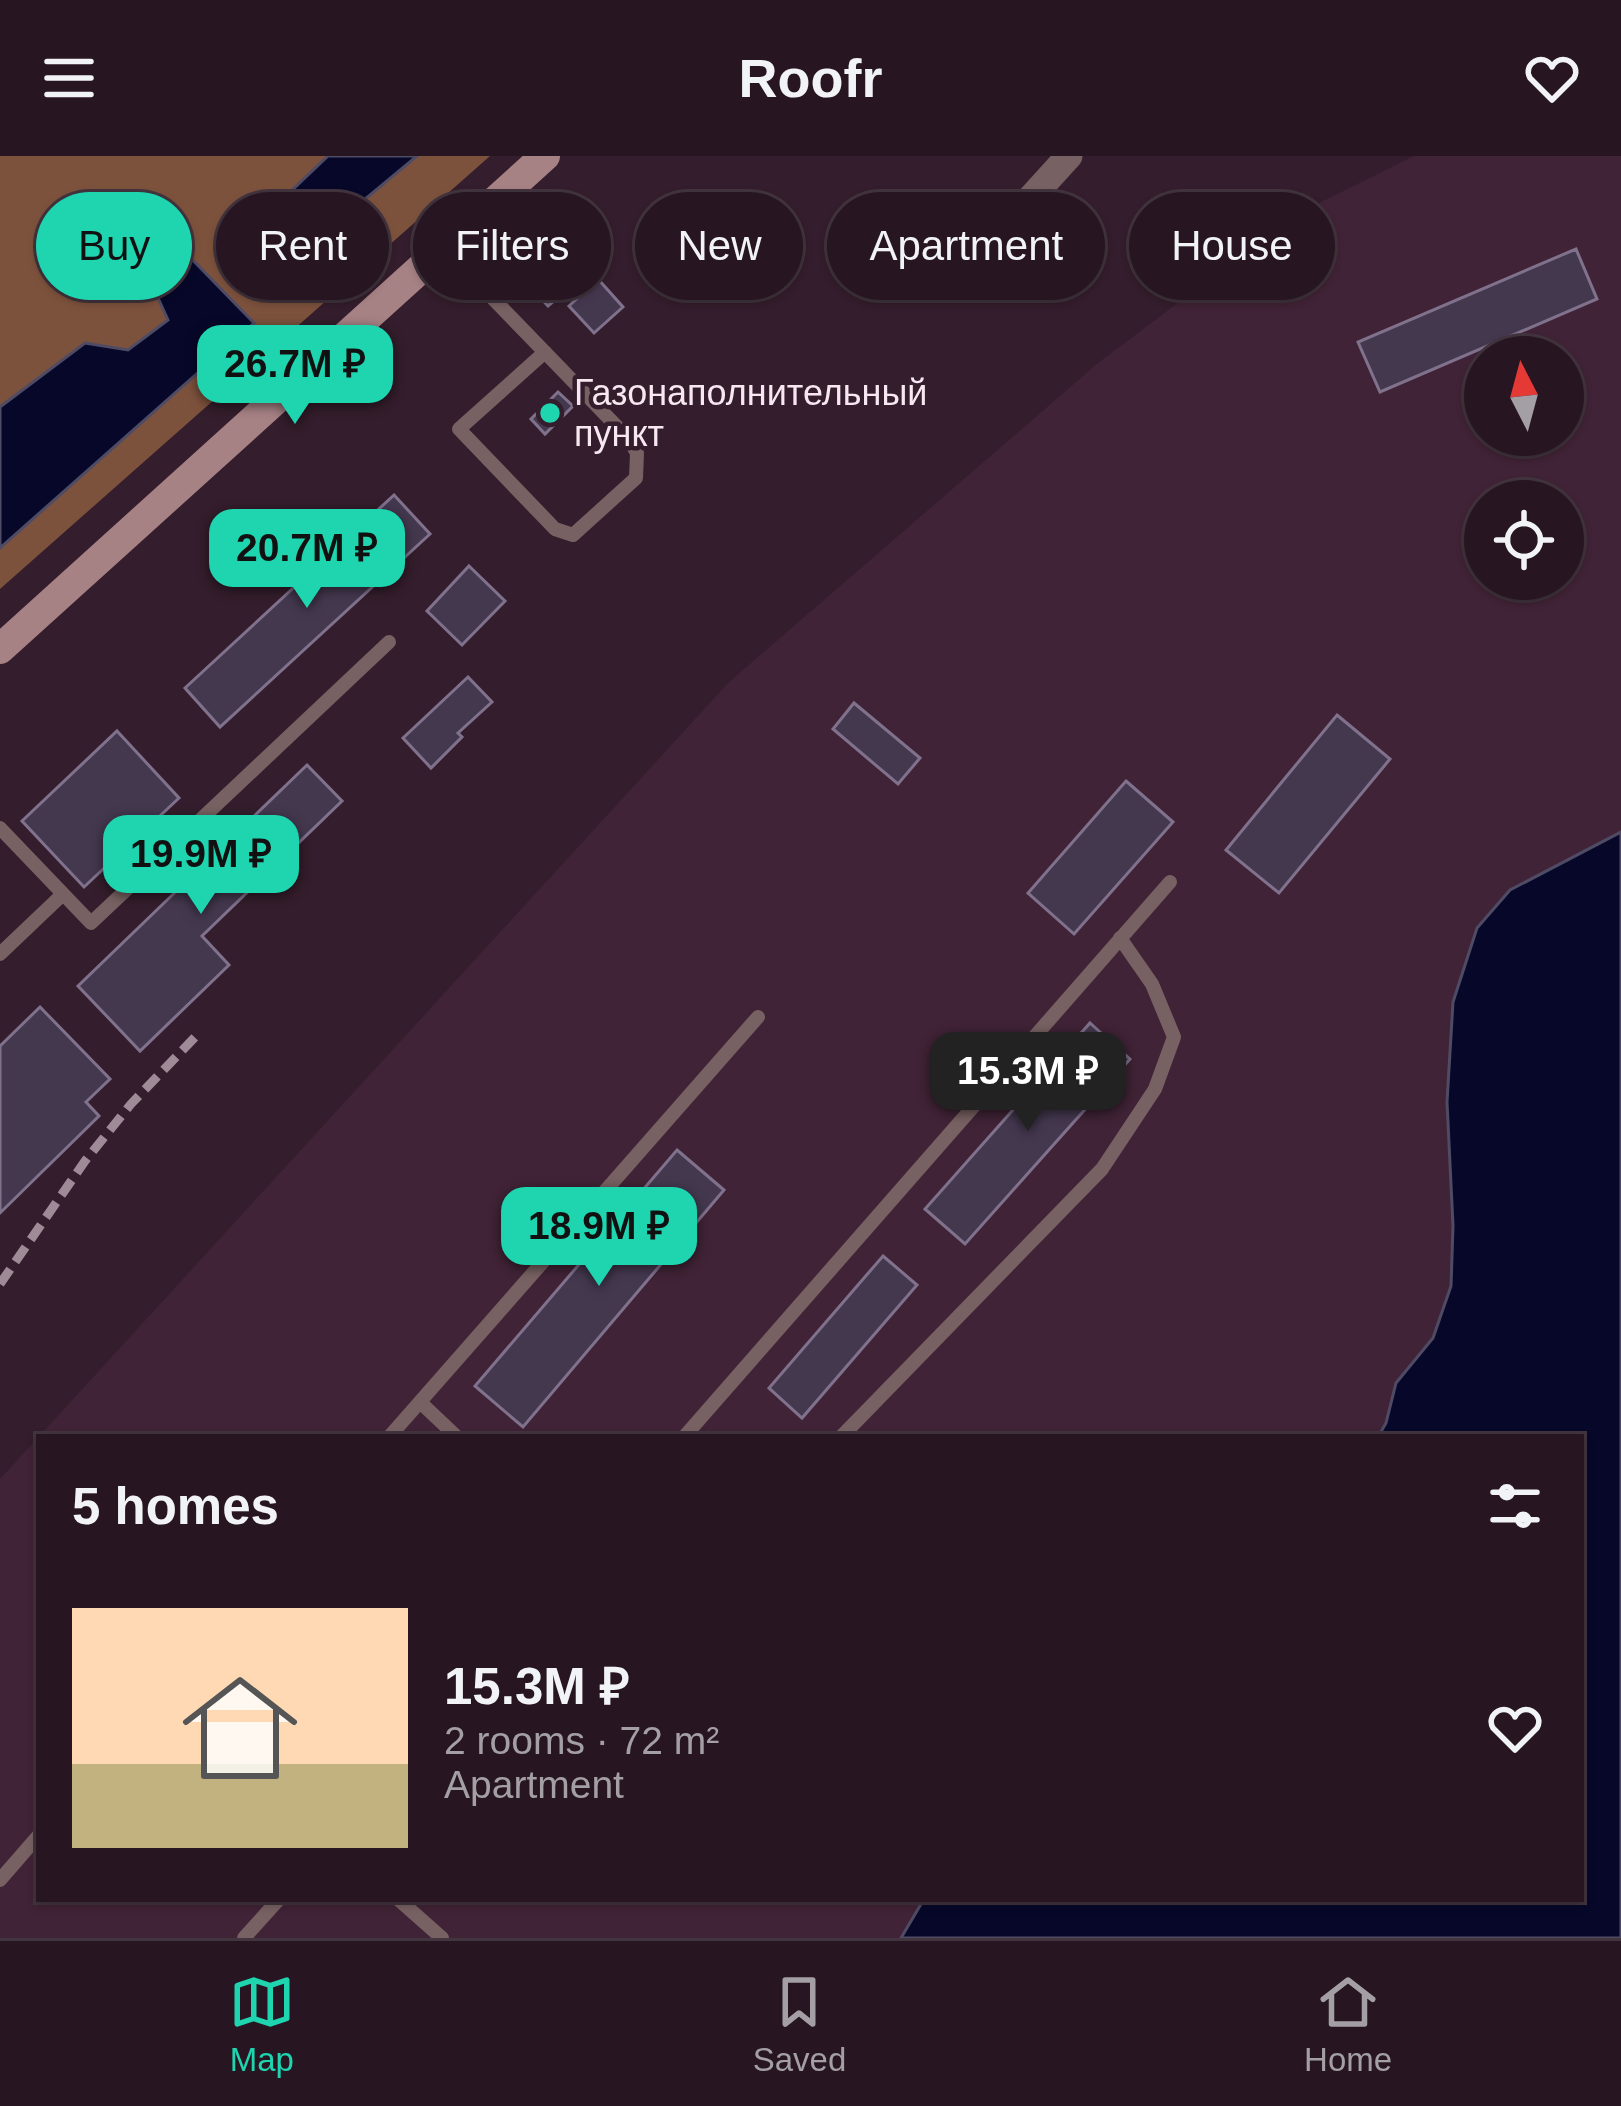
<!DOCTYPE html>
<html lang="en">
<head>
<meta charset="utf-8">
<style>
  :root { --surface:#271621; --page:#2f1f2a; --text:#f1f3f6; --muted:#a49fa5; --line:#43353f; --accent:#1ed5b0 }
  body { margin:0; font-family:Arial,sans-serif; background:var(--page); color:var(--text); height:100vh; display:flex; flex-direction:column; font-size:45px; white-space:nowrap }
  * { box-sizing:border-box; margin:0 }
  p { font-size:39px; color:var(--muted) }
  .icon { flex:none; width:66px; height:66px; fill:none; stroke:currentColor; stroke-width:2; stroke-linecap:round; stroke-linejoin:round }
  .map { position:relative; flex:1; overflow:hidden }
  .drawer { position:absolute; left:36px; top:1278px; width:1548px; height:468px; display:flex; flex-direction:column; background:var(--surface); border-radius:0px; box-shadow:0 3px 9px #0004,0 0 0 3px var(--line) }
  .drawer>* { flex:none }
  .top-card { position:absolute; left:36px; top:36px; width:1551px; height:108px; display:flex; gap:24px }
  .needle { width:78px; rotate:354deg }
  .controls { position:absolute; left:1464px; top:180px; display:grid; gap:24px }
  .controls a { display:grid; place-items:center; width:120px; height:120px; border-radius:50%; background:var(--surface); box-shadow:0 3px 9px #0004,0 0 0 3px var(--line); font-size:60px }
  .price { position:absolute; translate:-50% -102px; padding:0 27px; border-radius:24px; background:var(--accent); color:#111; font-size:39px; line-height:78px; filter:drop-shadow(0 3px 6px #0008) }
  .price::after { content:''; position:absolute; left:50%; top:72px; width:36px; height:27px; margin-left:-18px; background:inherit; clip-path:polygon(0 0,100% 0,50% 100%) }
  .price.current { background:#222; color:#fff }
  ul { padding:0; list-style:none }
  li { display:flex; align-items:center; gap:36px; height:300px; padding:0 36px }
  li+li { border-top:3px solid var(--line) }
  li span { display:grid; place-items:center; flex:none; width:336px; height:240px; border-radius:0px; color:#555 }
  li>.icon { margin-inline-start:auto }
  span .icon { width:144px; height:144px; fill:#fffc; stroke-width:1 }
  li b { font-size:51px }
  h2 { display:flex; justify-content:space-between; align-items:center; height:144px; padding:0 36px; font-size:51px }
  .tag { padding:0 42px; border-radius:54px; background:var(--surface); box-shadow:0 3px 9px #0004,0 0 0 3px var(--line); font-size:42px; line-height:108px }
  .tag.current { background:var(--accent); color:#111 }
  header { display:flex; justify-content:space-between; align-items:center; height:156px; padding:0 36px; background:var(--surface); font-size:54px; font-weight:700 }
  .tabs { display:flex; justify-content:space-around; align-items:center; height:168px; border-top:3px solid var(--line); background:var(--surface); font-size:33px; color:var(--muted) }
  .tabs a { display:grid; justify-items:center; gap:6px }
  .tabs .current { color:var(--accent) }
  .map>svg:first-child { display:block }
  .built { fill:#402336; fill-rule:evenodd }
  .forest { fill:#7d523d }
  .water { fill:#070829; stroke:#4f4b65; stroke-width:3 }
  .building { fill:#44384f; stroke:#80728d; stroke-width:3 }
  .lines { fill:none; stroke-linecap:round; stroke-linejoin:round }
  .lane { stroke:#786162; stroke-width:14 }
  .street { stroke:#786162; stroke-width:27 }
  .secondary { stroke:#a78285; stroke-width:30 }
  .rail { stroke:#9e8b97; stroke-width:9; stroke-dasharray:18 9; stroke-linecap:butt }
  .poi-dot { fill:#1ed5b0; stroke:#341d2c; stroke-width:4.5 }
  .labels { text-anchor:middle; stroke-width:9; stroke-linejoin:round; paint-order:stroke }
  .poi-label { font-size:36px; fill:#f7e7f1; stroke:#341d2c; text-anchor:start }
</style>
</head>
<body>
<header><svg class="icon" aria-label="menu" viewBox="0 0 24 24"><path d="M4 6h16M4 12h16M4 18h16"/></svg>Roofr<svg class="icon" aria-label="heart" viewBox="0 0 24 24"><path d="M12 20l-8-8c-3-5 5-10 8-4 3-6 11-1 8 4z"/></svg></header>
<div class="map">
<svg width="1621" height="1782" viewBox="0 0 1621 1782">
  <rect width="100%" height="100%" fill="#341d2c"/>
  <path class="built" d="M1414 0H1621V676L1510 734 1453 846 1447 946 1453 1070 1451 1130 1433 1182 1396 1227 1386 1267 1378 1281H39V1743H924L901 1782H0V1323L728 527 1098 207 1293 60ZM1485 201H1563V279H1485ZM1485 345H1563V423H1485Z"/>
  <path class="forest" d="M0 0H328L288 38 334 68 417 0H490L0 433V392L254 166 168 164 128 194 85 187 0 251Z"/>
  <path class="water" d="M328 0H417L334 69 296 62 288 38Z
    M183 94 254 167 0 392V251L85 187 128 194 168 164 149 122Z
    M1621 676V1782H901L924 1743H1581V1281H1378L1386 1267 1396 1227 1433 1182 1451 1130 1453 1070 1447 946 1453 846 1477 772 1510 734Z"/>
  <path class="building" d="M1576 93 1597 143 1380 236 1358 186Z
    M546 100 572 130 548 150 522 122Z
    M598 123 623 151 594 177 569 150Z
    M558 236 573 250 545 278 531 263Z
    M394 339 430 378 220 571 185 532Z
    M469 410 505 445 462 489 427 455Z
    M468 521 492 546 458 577 462 581 431 612 403 582Z
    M854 547 920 602 898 628 833 573Z
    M1337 559 1390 603 1279 737 1226 694Z
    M117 575 179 642 84 731 22 665Z
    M307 609 342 645 202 780 229 809 140 895 78 830Z
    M1126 625 1173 666 1074 778 1028 737Z
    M40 851 110 923 86 946 99 960 0 1057V890Z
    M1090 867 1130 903 965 1088 925 1053Z
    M677 994 724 1034 523 1271 475 1230Z
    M883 1100 917 1129 802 1262 769 1232Z"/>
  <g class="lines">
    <path class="lane" d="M444 92 628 282 637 297 636 322 573 379 555 373 459 273 545 196
      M0 672 91 767 389 486
      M0 798 63 738
      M420 1246 457 1281
      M389 1281 758 861
      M684 1281 1170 726
      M841 1281 1102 1013 1155 933 1174 881 1152 828 1120 782
      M0 1724 39 1679
      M398 1743 442 1782
      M244 1782 279 1743"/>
    <path class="street" d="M979 99 1069 0"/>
    <path class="secondary" d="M0 493 545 0"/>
    <path class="rail" d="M0 1128 85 1005 131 948 196 880"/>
  </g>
  <circle class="poi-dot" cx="550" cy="257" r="12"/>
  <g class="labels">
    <g class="poi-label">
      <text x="574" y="249">Газонаполнительный<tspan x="574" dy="41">пункт</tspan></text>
    </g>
  </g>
</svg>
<div class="controls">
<a><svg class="needle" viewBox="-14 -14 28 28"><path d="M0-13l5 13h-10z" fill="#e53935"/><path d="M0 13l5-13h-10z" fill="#a49fa5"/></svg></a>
<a><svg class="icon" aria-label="locate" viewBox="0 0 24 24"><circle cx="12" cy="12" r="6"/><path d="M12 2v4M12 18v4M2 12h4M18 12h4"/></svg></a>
</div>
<b class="price" style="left:295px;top:271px">26.7M ₽</b>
<b class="price" style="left:307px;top:455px">20.7M ₽</b>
<b class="price" style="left:201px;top:761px">19.9M ₽</b>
<b class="price current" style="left:1028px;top:978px">15.3M ₽</b>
<b class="price" style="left:599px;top:1133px">18.9M ₽</b>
<div class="top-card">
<a class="tag current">Buy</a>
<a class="tag">Rent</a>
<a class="tag">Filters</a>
<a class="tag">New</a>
<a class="tag">Apartment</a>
<a class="tag">House</a>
</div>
<section class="drawer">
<h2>5 homes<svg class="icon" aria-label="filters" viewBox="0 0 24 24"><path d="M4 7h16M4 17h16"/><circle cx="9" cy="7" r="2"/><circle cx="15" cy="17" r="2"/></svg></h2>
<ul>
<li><span style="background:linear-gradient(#ffd9b3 65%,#c2b280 0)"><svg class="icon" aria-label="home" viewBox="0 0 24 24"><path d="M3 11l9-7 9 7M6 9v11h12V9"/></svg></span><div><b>15.3M ₽</b><p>2 rooms · 72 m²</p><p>Apartment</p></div><svg class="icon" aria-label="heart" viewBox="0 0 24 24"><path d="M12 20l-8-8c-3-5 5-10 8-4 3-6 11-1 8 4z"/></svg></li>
</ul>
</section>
</div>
<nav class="tabs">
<a class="current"><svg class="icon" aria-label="map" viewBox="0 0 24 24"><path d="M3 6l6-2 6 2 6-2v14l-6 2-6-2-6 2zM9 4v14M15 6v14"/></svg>Map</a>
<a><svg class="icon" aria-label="saved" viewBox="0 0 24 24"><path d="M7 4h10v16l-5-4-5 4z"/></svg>Saved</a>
<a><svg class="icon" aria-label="home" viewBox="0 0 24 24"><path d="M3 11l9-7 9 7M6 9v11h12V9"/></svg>Home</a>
</nav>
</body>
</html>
